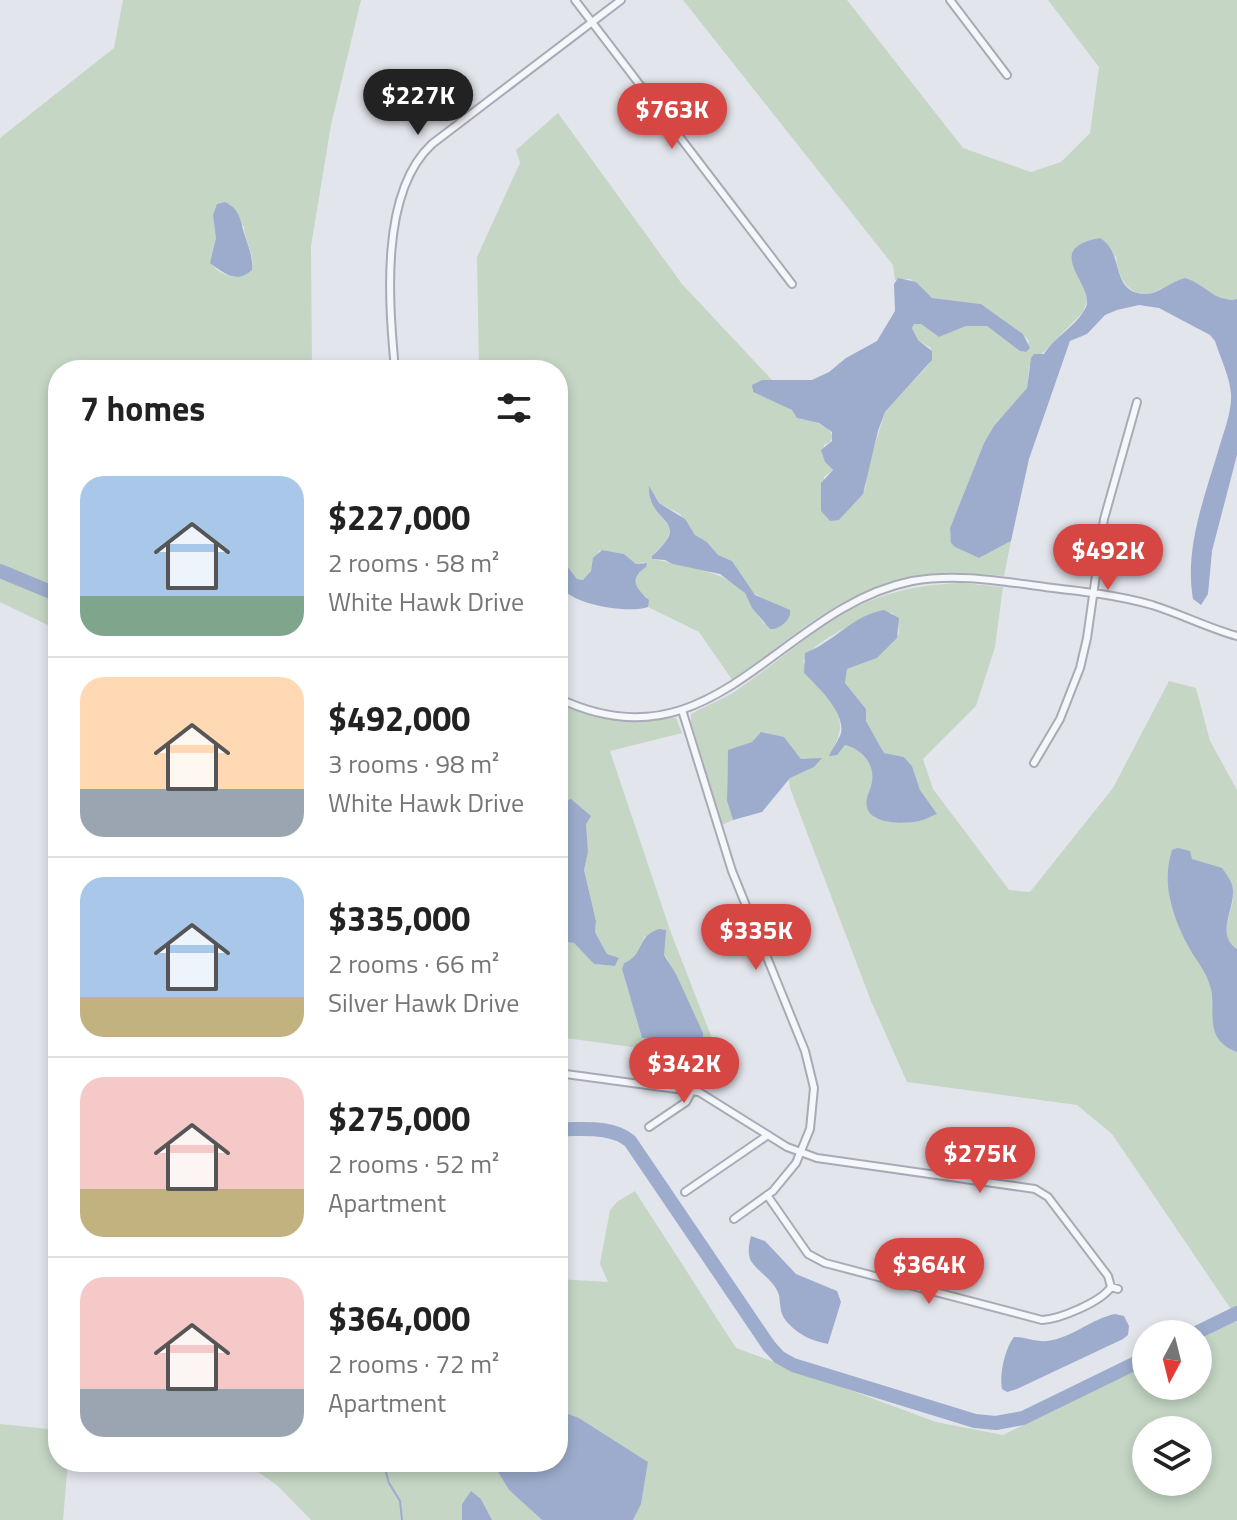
<!DOCTYPE html>
<html lang="en">
<head>
<meta charset="utf-8">
<style>
  :root { --surface:#fff; --page:#f6f6f6; --text:#222; --muted:#767676; --line:#e0e0e0; --accent:#d64744 }
  body { margin:0; font-family:"Titillium Web",sans-serif; background:var(--page); color:var(--text); height:100vh; display:flex; flex-direction:column; font-size:30px; white-space:nowrap }
  * { box-sizing:border-box; margin:0 }
  p { font-size:26px; color:var(--muted) }
  .icon { flex:none; width:44px; height:44px; fill:none; stroke:currentColor; stroke-width:2; stroke-linecap:round; stroke-linejoin:round }
  .map { position:relative; flex:1; overflow:hidden }
  .details { position:absolute; left:48px; top:360px; width:520px; height:1112px; display:flex; flex-direction:column; background:var(--surface); border-radius:32px; box-shadow:0 4px 12px #0003 }
  .details>* { flex:none }
  .needle { width:52px; rotate:187deg }
  .fabs { position:absolute; left:1132px; top:1320px; display:grid; gap:16px }
  .fabs a { display:grid; place-items:center; width:80px; height:80px; border-radius:50%; background:var(--surface); box-shadow:0 4px 12px #0003; font-size:40px }
  .price { position:absolute; translate:-50% -68px; padding:0 18px; border-radius:28px; background:var(--accent); color:#fff; font-size:26px; line-height:52px; filter:drop-shadow(0 2px 4px #0008) }
  .price::after { content:''; position:absolute; left:50%; top:48px; width:24px; height:18px; margin-left:-12px; background:inherit; clip-path:polygon(0 0,100% 0,50% 100%) }
  .price.selected { background:#222; color:#fff }
  ul { padding:0; list-style:none }
  li { display:flex; align-items:center; gap:24px; height:200px; padding:0 32px }
  li+li { border-top:2px solid var(--line) }
  li span { display:grid; place-items:center; flex:none; width:224px; height:160px; border-radius:24px; color:#555 }
  li>.icon { margin-inline-start:auto }
  span .icon { width:96px; height:96px; fill:#fffc; stroke-width:1 }
  li b { font-size:34px }
  h2 { display:flex; justify-content:space-between; align-items:center; height:96px; padding:0 32px; font-size:34px }
  .map>svg:first-child { display:block }
  .green { fill:#c5d6c4; fill-rule:evenodd }
  .water { fill:#9daccd }
  .lines { fill:none; stroke-linecap:round; stroke-linejoin:round }
  .stream { stroke:#9daccd; stroke-width:2 }
  .river { stroke:#9daccd; stroke-width:14 }
  .minor-casing { stroke:#a8abb7; stroke-width:10 }
  .minor { stroke:#f6f7fa; stroke-width:6 }
</style>
</head>
<body>
<div class="map">
<svg width="1237" height="1520" viewBox="0 0 1237 1520">
  <rect width="100%" height="100%" fill="#e3e5ec"/>
  <path class="green" d="M123 0H361L331 125 311 246 312 370H58V630L0 602V138L114 48ZM213 215 244 226C244 243 258 256 250 272L233 277C200 267 216 257 216 235 216 229 214 222 213 215Z
    M683 0H847L963 148 1031 172 1061 162 1090 133 1099 67 1048 0H1237V299H1218L1181 279C1171 283 1161 290 1151 293 1127 299 1117 273 1116 255L1085 291 1087 301 1083 312 1029 367 1027 388 984 443 950 528C950 549 963 550 979 558L1011 541 1004 576C875 562 830 607 733 681L699 632 648 607 647 597C631 588 633 577 646 567L644 562 636 564 624 554 602 550 599 551 588 577 583 580 577 579 558 562V370H479L477 257 520 163 516 150 558 113 682 284 772 380H762L752 390 753 392 792 410 800 419C812 421 829 424 833 437L829 443 824 445 825 462 833 470 824 477 821 511 830 521 840 518 865 489 868 467 885 412 930 363 931 348 918 340 912 328 914 324H921L939 337 966 326H987L1023 352H1026L1029 341 1023 334 981 304 932 298 910 279 895 280 893 265ZM650 488 659 503 680 514 695 535 707 542 718 555 732 561 750 591 777 606 764 624C756 614 751 601 744 592 726 571 677 564 652 559V556L666 541 671 529 650 500Z
    M962 583 1003 587 995 647 976 706 923 759 933 789 1009 890 1030 892 1113 788 1169 681 1196 688 1210 741 1237 790V949C1214 934 1235 912 1233 894 1232 886 1225 876 1222 869L1171 855C1171 872 1166 888 1171 904 1177 928 1193 950 1205 971 1219 996 1204 1040 1237 1052V1318L1112 1134 1077 1105 907 1082 871 1001 790 788 789 778 814 767 801 759 784 737 728 750 727 801 733 820 722 825 691 722V714C707 705 725 699 740 688 821 631 855 586 962 583ZM874 612 892 613 898 622 899 634 877 658 847 669 845 683 866 709V721L884 753 904 757 912 766 920 790 936 813C918 822 895 826 875 818 873 812 868 804 868 798 867 792 872 785 873 779 874 762 860 748 845 745L840 749 833 748C855 711 820 694 803 662 811 642 856 623 874 612Z
    M558 704C604 723 628 720 676 718L682 733 610 751 670 930 720 1059 558 1037V941L574 943 594 964 615 966 619 959 607 954 595 932 596 921 584 870 588 852 586 824 568 800C566 812 568 831 558 840ZM645 936 667 958 704 1037 700 1045 684 1039 642 1038 622 969 624 963 634 958Z
    M635 1191 736 1348 936 1422 1003 1435 1146 1365V1386H1198V1340L1237 1321V1520H633L641 1503 648 1462 579 1418 558 1410V1279L608 1282 600 1264 610 1210 617 1202ZM1146 1430H1198V1482H1146Z
    M0 1424 58 1430V1462H68L63 1520H0Z
    M244 1462H492L509 1490 542 1520H492L481 1499 471 1492 462 1504V1520H311L278 1486Z"/>
  <path class="water" d="M225 202C241 210 240 221 245 236 249 249 253 256 252 270 236 284 225 274 210 263L216 238 213 215 217 204Z
    M1100 238C1125 253 1110 292 1144 294 1158 295 1171 281 1185 278 1206 284 1214 303 1237 299V455L1212 551 1208 594 1201 605 1193 599C1184 548 1205 496 1219 448 1224 431 1232 411 1231 394 1230 377 1220 357 1215 341L1210 335 1159 308 1139 305 1117 310 1105 315 1087 334 1070 341 1029 459 1011 541 979 558 955 547 951 543 950 528 984 443 994 426 1027 388 1031 358 1034 354H1044C1054 337 1077 326 1086 307 1095 284 1040 249 1100 238Z
    M898 278 916 282 932 298 981 304 1023 334 1030 348 1026 352 1020 351 987 326H966L939 337 921 324H914L912 328 918 340 932 351V360L885 412 878 431 863 494 839 520 830 521 821 511V483L833 470 825 462 821 450 832 441V432L819 423 797 418 792 410 753 392 752 385 762 380H812L829 372 846 358 877 341 895 311 894 284Z
    M649 486 659 503 685 519 695 535 707 542 718 555 732 561 755 595 790 610C792 619 779 630 770 629L752 608 745 593 720 574 673 564 665 560 652 559V556C695 518 647 525 649 486Z
    M602 550 624 554 636 564 647 563 646 567C629 579 635 588 649 600L648 607C629 614 564 605 558 581 557 576 558 567 558 562L566 565 577 579 583 580 591 571 593 558Z
    M884 610 899 618 897 638 877 658 847 669 845 683 866 709V721L884 753 904 757 912 766 920 790 937 814C931 816 925 820 919 821 905 824 871 825 867 807 865 799 870 790 872 782 875 764 862 749 845 745L837 755 829 756C832 749 839 740 841 733 845 712 818 687 804 673L805 653C834 642 853 615 884 610Z
    M761 732 784 737 801 759 822 758 814 767 790 778 762 812 733 820 727 801 728 750 752 742Z
    M571 799 591 816 586 824 588 852 584 870 596 921 595 932 607 954 619 958 615 966 594 964 574 943 558 941V840C568 831 565 812 568 800Z
    M1178 848 1190 851 1192 859 1222 868C1227 875 1234 884 1233 893 1233 912 1216 935 1237 949V1052C1200 1038 1219 1008 1209 983 1206 973 1200 965 1194 956 1175 924 1160 887 1172 850Z
    M659 929 666 930 664 955 676 974 703 1033 704 1043 700 1045C682 1038 660 1039 642 1038L622 969 624 963C644 956 636 936 659 929Z
    M751 1236 765 1241 796 1274 837 1291 841 1302 828 1344C813 1341 800 1336 789 1324 779 1314 781 1307 779 1295 775 1281 757 1271 751 1261 747 1253 749 1244 751 1236Z
    M1115 1314 1124 1316 1129 1326 1128 1335 1123 1339 1017 1389 1007 1392 1002 1389C999 1375 1005 1348 1014 1337 1025 1337 1035 1342 1047 1341 1072 1338 1091 1319 1115 1314Z
    M558 1410 579 1418 648 1462 641 1504 633 1520H542L509 1490 492 1462H558Z
    M471 1491 481 1499 492 1520H462V1504Z"/>
  <g class="lines">
    <path class="stream" d="M383 1462 389 1483 400 1501 402 1520"/>
    <path class="river" d="M0 571 58 595
      M558 1129C582 1130 610 1125 630 1141L769 1346 779 1357 793 1365 975 1421 996 1423 1023 1418 1146 1358
      M1194 1334 1237 1313"/>
    <g class="minor-casing">
      <path id="minor" d="M575 0 792 284
        M950 0 1007 75
        M395 370C389 304 379 193 432 144L621 0
        M558 698C714 773 778 608 912 581 956 573 1000 581 1045 587 1080 591 1117 595 1152 605 1181 614 1208 628 1237 636
        M682 710 732 871 805 1051 814 1088 810 1129 796 1163 773 1191 734 1219
        M1034 763 1060 719 1080 668 1087 638 1104 519 1137 402
        M558 1073 699 1092 787 1147 817 1158 1035 1189 1048 1197 1108 1276 1111 1287 1118 1289
        M649 1127 686 1102 692 1091
        M685 1192 768 1135
        M767 1195 808 1254 825 1263 1042 1320C1060 1319 1101 1302 1111 1287"/>
    </g>
    <use href="#minor" class="minor"/>
  </g>
</svg>
<div class="fabs">
<a><svg class="needle" viewBox="-14 -14 28 28"><path d="M0-13l5 13h-10z" fill="#e53935"/><path d="M0 13l5-13h-10z" fill="#767676"/></svg></a>
<a><svg class="icon" aria-label="layers" viewBox="0 0 24 24"><path d="M12 4l9 5-9 5-9-5zM3 14l9 5 9-5"/></svg></a>
</div>
<b class="price selected" style="left:418px;top:137px">$227K</b>
<b class="price" style="left:672px;top:151px">$763K</b>
<b class="price" style="left:1108px;top:592px">$492K</b>
<b class="price" style="left:756px;top:972px">$335K</b>
<b class="price" style="left:684px;top:1105px">$342K</b>
<b class="price" style="left:980px;top:1195px">$275K</b>
<b class="price" style="left:929px;top:1306px">$364K</b>
<section class="details">
<h2>7 homes<svg class="icon" aria-label="filters" viewBox="0 0 24 24"><path d="M4 7h16M4 17h16"/><circle cx="9" cy="7" r="2"/><circle cx="15" cy="17" r="2"/></svg></h2>
<ul>
<li><span style="background:linear-gradient(#a9c7e8 75%,#7fa58c 0)"><svg class="icon" aria-label="home" viewBox="0 0 24 24"><path d="M3 11l9-7 9 7M6 9v11h12V9"/></svg></span><div><b>$227,000</b><p>2 rooms · 58 m²</p><p>White Hawk Drive</p></div></li>
<li><span style="background:linear-gradient(#ffd9b3 70%,#9aa5b1 0)"><svg class="icon" aria-label="home" viewBox="0 0 24 24"><path d="M3 11l9-7 9 7M6 9v11h12V9"/></svg></span><div><b>$492,000</b><p>3 rooms · 98 m²</p><p>White Hawk Drive</p></div></li>
<li><span style="background:linear-gradient(#a9c7e8 75%,#c2b280 0)"><svg class="icon" aria-label="home" viewBox="0 0 24 24"><path d="M3 11l9-7 9 7M6 9v11h12V9"/></svg></span><div><b>$335,000</b><p>2 rooms · 66 m²</p><p>Silver Hawk Drive</p></div></li>
<li><span style="background:linear-gradient(#f6c9c9 70%,#c2b280 0)"><svg class="icon" aria-label="home" viewBox="0 0 24 24"><path d="M3 11l9-7 9 7M6 9v11h12V9"/></svg></span><div><b>$275,000</b><p>2 rooms · 52 m²</p><p>Apartment</p></div></li>
<li><span style="background:linear-gradient(#f6c9c9 70%,#9aa5b1 0)"><svg class="icon" aria-label="home" viewBox="0 0 24 24"><path d="M3 11l9-7 9 7M6 9v11h12V9"/></svg></span><div><b>$364,000</b><p>2 rooms · 72 m²</p><p>Apartment</p></div></li>
</ul>
</section>
</div>
</body>
</html>
